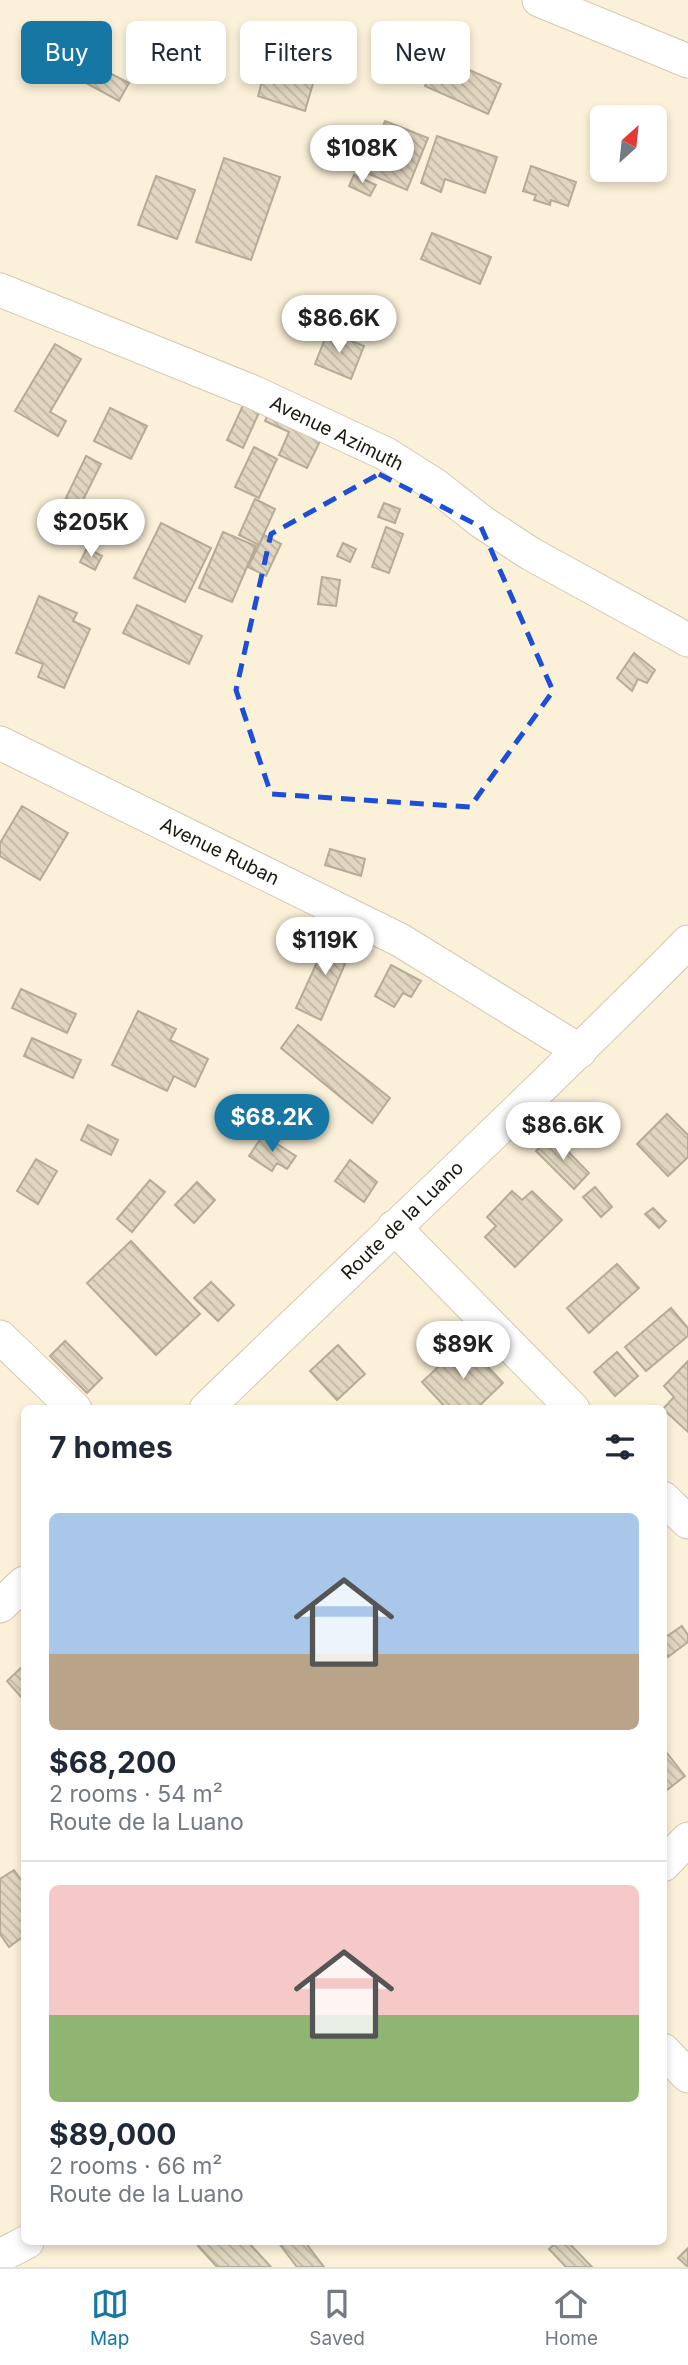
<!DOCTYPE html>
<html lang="en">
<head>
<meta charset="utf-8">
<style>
  :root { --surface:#fff; --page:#f6f6f7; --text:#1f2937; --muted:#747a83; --line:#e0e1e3; --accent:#1777a4 }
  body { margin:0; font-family:Inter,sans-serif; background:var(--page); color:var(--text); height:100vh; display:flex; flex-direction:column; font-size:26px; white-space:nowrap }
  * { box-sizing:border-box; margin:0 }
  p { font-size:23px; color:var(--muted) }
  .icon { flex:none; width:38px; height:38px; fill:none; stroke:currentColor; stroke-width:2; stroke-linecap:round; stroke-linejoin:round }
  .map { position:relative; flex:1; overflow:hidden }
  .details { position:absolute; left:21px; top:1405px; width:646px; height:840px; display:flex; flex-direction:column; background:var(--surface); border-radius:10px; box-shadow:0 4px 10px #0003 }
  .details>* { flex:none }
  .hud { position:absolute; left:21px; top:21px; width:648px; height:63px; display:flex; gap:14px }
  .needle { width:46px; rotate:27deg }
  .tools { position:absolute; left:590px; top:105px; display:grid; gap:14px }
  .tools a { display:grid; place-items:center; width:77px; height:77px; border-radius:10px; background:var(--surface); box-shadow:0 4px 10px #0003; font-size:35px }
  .price { position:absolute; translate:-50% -60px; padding:0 16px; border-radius:24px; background:#fff; color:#222; font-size:23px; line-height:46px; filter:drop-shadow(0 2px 4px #0008) }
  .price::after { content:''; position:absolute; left:50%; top:42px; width:21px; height:16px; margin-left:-10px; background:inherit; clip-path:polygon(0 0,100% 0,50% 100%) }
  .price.current { background:var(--accent); color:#fff }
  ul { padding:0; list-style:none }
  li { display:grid; align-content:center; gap:14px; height:371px; padding:0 28px }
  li+li { border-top:2px solid var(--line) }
  li span { display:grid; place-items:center; height:217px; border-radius:10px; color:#555 }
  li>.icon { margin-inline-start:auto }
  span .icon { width:126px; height:126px; fill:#fffc; stroke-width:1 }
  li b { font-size:30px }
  h2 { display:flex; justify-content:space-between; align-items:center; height:84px; padding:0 28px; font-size:30px }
  .chip { padding:0 24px; border-radius:10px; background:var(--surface); box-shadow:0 4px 10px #0003; font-size:24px; line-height:63px }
  .chip.current { background:var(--accent); color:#fff }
  .tabs { display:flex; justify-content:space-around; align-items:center; height:98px; border-top:2px solid var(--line); background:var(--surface); font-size:19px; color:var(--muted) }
  .tabs a { display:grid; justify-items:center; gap:4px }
  .tabs .current { color:var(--accent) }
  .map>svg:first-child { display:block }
  .building { fill:url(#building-back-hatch); stroke:#b6ac96; stroke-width:2 }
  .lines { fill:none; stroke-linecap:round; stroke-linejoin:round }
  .minor-casing { stroke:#d3c9b2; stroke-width:35 }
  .minor { stroke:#fff; stroke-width:33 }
  .marked { fill:none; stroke:#1d4ed8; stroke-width:5; stroke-dasharray:14 9; stroke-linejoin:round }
  .labels { text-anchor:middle; stroke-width:7; stroke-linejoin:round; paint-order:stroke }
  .street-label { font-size:19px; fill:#1b180f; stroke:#fff }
</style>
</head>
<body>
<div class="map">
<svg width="688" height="2267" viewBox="0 0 688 2267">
  <defs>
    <pattern id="building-back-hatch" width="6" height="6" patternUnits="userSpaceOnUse" patternTransform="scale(1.75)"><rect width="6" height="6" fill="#e1d7c0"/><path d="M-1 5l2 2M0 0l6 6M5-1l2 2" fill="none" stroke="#c0b8a4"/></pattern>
  </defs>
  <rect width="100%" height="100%" fill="#fbf1d9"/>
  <path class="building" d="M269 55 317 70 305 111 258 96Z
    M438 56 501 84 488 114 425 86Z
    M82 59 129 83 119 101 75 77Z
    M385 121 428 138 407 190 364 172Z
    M437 136 497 157 485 193 445 179 441 192 421 183Z
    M224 158 280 177 251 260 196 242Z
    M531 166 576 182 568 206 551 200 550 205 534 200 536 195 523 191Z
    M354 175 376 185 370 196 349 186Z
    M156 176 195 190 177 239 138 225Z
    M432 233 491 257 480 284 421 259Z
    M328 331 364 346 351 379 315 364Z
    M55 344 81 359 50 412 66 421 58 436 15 411Z
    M246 399 262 406 243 448 227 440Z
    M110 408 147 426 131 459 94 441Z
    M271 408 324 433 307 468 279 455 289 432 265 421Z
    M254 447 277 459 259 498 235 487Z
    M86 456 101 464 70 526 56 519Z
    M255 499 275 509 259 545 239 535Z
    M384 503 400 509 395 523 378 517Z
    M161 523 211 548 185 602 134 578Z
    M386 527 403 534 389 573 372 567Z
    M223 532 256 546 232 602 199 588Z
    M264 535 281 544 266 576 248 567Z
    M343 543 356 549 350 562 337 556Z
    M87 548 102 556 95 570 80 562Z
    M322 577 340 580 336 606 318 604Z
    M39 596 77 613 73 621 90 629 64 688 38 677 43 664 16 653Z
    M137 605 202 636 189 664 123 633Z
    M634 653 655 670 647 683 638 679 632 691 617 678Z
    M22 806 68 833 40 880 0 856V843Z
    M330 849 365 859 361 876 325 865Z
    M330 934 353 945 321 1020 296 1008Z
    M391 965 421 981 411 997 403 993 394 1007 375 996Z
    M21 989 76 1014 67 1033 12 1008Z
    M138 1011 176 1029 170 1040 208 1059 195 1087 174 1076 167 1091 112 1065Z
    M298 1025 390 1098 372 1123 281 1048Z
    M32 1038 81 1060 73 1078 24 1056Z
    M667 1114 688 1135V1157L668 1176 637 1144Z
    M88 1125 118 1140 111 1155 81 1140Z
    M263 1135 296 1156 287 1169 277 1163 272 1171 249 1156Z
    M552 1135 589 1173 574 1189 536 1151Z
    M36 1159 57 1171 38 1204 17 1191Z
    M350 1160 377 1182 364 1202 335 1181Z
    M150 1180 165 1192 132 1232 117 1219Z
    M197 1182 215 1200 194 1223 175 1205Z
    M595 1187 612 1207 601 1217 583 1197Z
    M512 1191 522 1200 532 1191 562 1220 515 1267 485 1237 496 1226 487 1217Z
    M653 1208 666 1221 659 1228 645 1214Z
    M131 1241 200 1314 156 1355 87 1283Z
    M617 1264 639 1288 589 1333 567 1308Z
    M211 1282 234 1305 218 1321 194 1298Z
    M671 1308 688 1328V1336L646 1371 625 1347Z
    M65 1341 102 1378 87 1393 50 1356Z
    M465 1342 503 1383 476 1409H447L422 1382Z
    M338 1345 365 1374 337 1400 310 1371Z
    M617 1352 638 1376 615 1396 594 1372Z
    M688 1361V1432L663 1409 674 1397 664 1386Z
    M682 1626 688 1635V1642L668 1657 663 1651V1639Z
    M24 1665V1696L22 1698 7 1681Z
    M663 1748 685 1776 667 1790 663 1786Z
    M14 1870 24 1884V1936L9 1947 0 1934V1879Z
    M202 2242H248L271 2267H217L198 2246Z
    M278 2242H305L324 2267H297Z
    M557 2242H568L592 2267H566L549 2249Z
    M688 2248V2267L678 2258Z"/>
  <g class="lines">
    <g class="minor-casing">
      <path id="minor" d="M539 0 688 61
        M0 290 253 392 386 454 435 485 482 522 531 554 688 640
        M0 743 400 940 580 1051
        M394 1227 573 1409
        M0 1337 75 1409
        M206 1409C367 1253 531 1101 688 942
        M663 1498 688 1522
        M0 1606 24 1583
        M663 1865 688 1839
        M663 2050 688 2076
        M0 2256 27 2242"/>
    </g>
    <use href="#minor" class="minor"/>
  </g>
  <path class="marked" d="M379 474 481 527 553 691 470 807 271 794 236 690 271 534Z"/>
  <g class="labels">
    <g class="street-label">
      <text transform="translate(337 433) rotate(26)" y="7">Avenue Azimuth</text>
      <text transform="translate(220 851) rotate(26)" y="7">Avenue Ruban</text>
      <text transform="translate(402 1220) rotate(-44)" y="7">Route de la Luano</text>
    </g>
  </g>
</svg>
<div class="tools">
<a><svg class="needle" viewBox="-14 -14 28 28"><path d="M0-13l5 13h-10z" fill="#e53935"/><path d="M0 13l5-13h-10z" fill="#747a83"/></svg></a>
</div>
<b class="price" style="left:362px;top:185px">$108K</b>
<b class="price" style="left:339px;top:355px">$86.6K</b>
<b class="price" style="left:91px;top:559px">$205K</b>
<b class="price" style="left:325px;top:977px">$119K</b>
<b class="price current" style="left:272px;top:1154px">$68.2K</b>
<b class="price" style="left:563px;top:1162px">$86.6K</b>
<b class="price" style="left:463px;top:1381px">$89K</b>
<div class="hud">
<a class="chip current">Buy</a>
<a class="chip">Rent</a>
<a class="chip">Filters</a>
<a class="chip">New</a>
</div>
<section class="details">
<h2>7 homes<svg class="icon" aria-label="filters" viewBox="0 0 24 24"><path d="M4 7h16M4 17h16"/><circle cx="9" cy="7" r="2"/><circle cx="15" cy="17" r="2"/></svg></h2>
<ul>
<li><span style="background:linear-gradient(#a9c7e8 65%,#b9a48a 0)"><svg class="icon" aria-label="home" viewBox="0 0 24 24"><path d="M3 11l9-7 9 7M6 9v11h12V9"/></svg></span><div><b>$68,200</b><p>2 rooms · 54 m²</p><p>Route de la Luano</p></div></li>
<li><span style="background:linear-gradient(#f6c9c9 60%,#8fb573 0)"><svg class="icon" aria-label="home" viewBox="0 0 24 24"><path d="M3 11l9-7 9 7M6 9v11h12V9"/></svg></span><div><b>$89,000</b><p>2 rooms · 66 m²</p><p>Route de la Luano</p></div></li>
</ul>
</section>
</div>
<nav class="tabs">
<a class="current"><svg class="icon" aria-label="map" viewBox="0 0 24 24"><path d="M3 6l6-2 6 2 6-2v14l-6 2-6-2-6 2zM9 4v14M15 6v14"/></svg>Map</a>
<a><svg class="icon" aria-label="saved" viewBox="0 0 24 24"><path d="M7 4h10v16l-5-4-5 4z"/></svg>Saved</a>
<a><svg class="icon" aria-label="home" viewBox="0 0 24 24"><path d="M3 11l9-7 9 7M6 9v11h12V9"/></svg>Home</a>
</nav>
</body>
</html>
